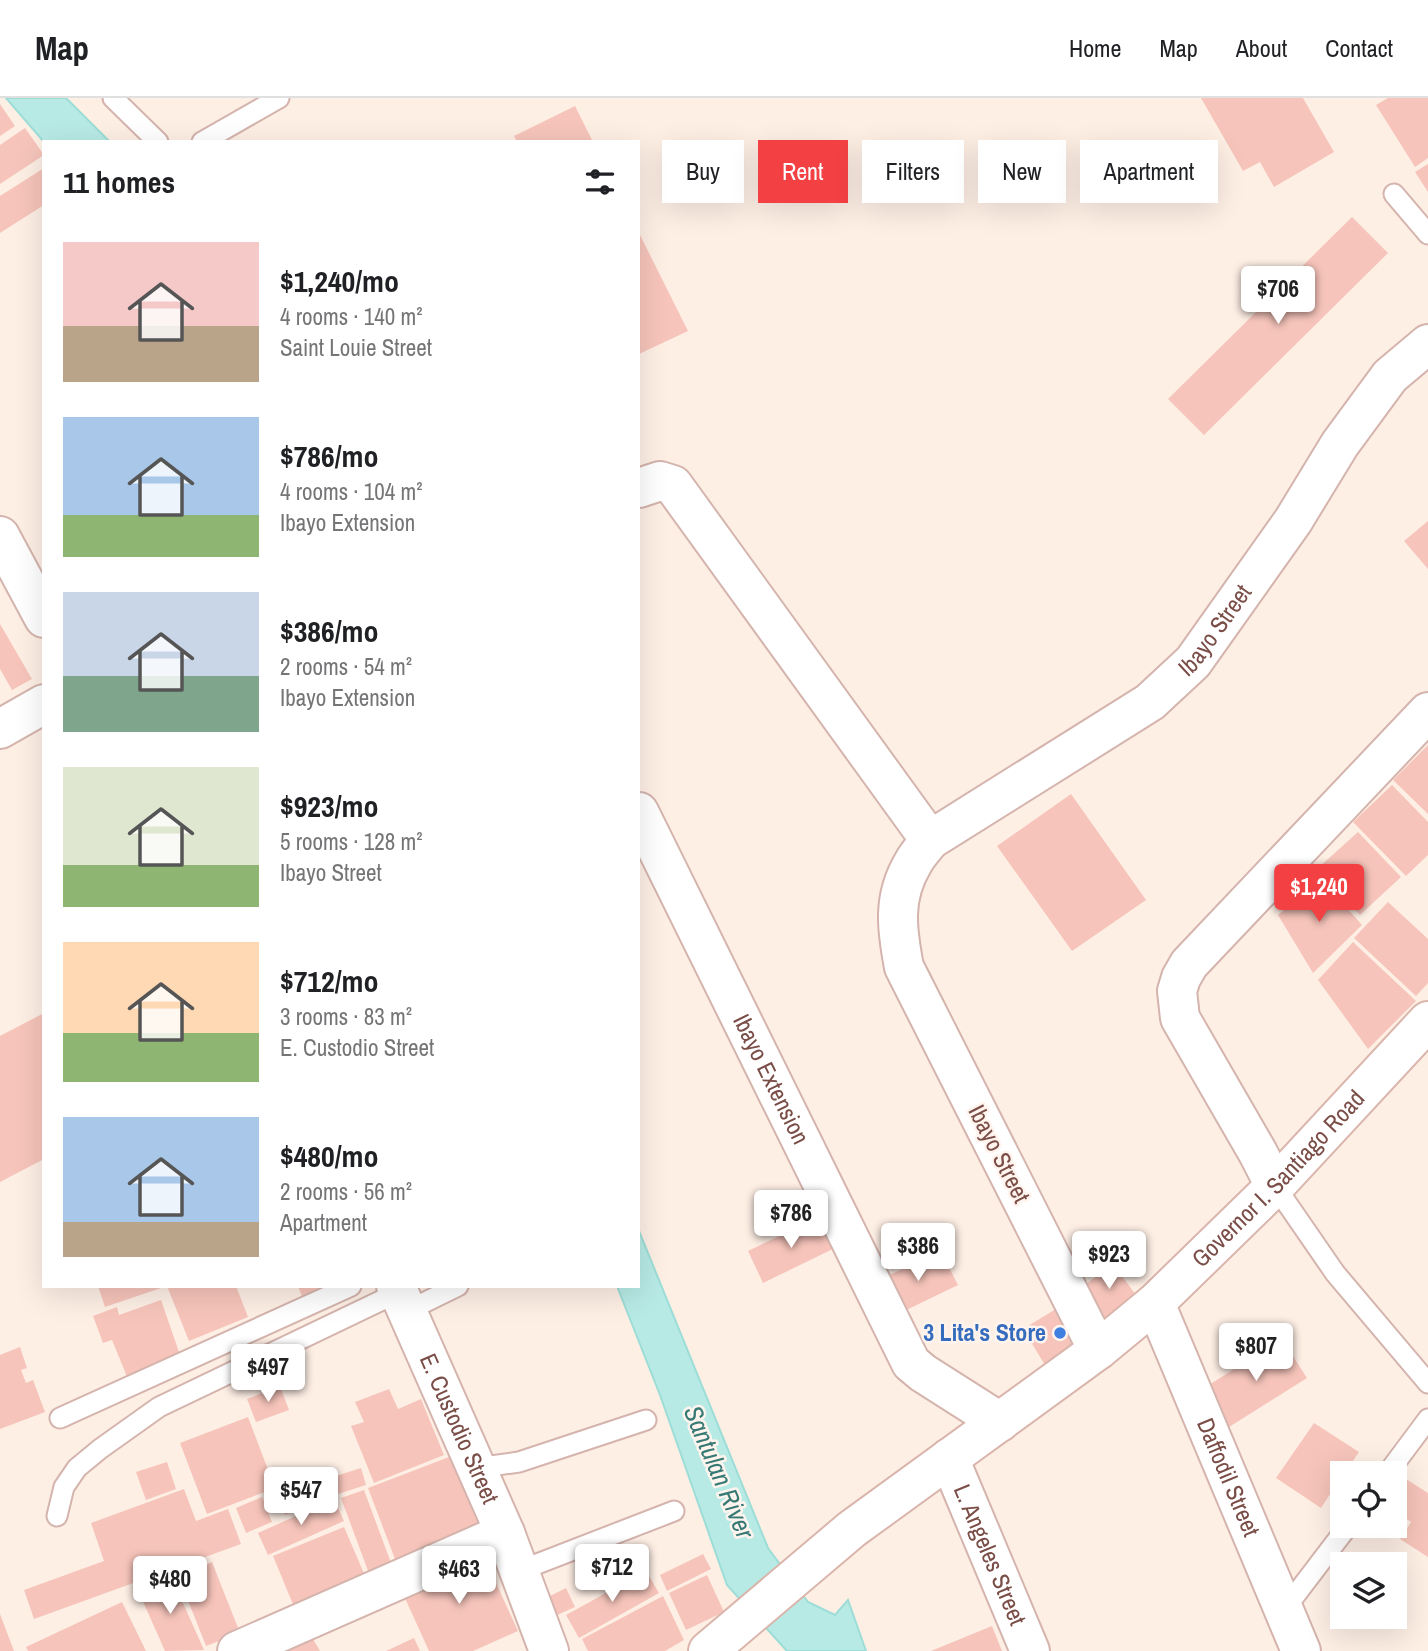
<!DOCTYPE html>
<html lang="en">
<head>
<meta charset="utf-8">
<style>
  :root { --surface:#fff; --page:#f2f2f2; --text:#202124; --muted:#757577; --line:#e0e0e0; --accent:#f24043 }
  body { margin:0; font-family:"Archivo Narrow",sans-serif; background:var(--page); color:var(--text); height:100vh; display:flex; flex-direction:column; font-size:26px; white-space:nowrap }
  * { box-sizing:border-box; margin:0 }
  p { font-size:23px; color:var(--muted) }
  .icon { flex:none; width:38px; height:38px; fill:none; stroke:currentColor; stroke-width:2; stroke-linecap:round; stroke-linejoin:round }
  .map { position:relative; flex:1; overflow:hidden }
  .drawer { position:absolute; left:42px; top:42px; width:598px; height:1148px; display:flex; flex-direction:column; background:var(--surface); border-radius:0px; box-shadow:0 7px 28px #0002 }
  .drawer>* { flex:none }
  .hud { position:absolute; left:662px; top:42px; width:662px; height:63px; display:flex; gap:14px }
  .fabs { position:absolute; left:1330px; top:1363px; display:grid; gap:14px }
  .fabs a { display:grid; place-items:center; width:77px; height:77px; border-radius:0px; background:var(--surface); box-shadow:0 7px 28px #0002; font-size:35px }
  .price { position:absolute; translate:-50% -60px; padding:0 16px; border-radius:7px; background:#fff; color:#222; font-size:23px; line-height:46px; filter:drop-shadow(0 2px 4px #0008) }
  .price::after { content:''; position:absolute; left:50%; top:42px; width:21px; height:16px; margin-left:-10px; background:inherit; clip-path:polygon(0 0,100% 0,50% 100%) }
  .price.on { background:var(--accent); color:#fff }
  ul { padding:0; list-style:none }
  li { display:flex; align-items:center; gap:21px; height:175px; padding:0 21px }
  li span { display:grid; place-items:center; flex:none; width:196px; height:140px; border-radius:0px; color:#555 }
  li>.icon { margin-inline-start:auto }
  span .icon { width:84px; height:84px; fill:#fffc; stroke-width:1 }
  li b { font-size:30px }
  h2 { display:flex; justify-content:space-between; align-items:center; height:84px; padding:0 21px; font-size:30px }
  .tag { padding:0 24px; border-radius:0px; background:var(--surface); box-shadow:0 7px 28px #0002; font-size:24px; line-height:63px }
  .tag.on { background:var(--accent); color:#fff }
  header { display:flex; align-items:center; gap:42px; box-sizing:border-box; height:98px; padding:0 35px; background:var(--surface); border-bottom:2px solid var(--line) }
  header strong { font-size:33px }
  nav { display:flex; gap:38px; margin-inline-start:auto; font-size:24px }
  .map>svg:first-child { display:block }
  .water { fill:#b8eae5; stroke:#9dddd7; stroke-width:2 }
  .building { fill:#f6c4ba }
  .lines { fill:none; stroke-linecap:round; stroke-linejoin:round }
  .service-casing { stroke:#d4b4ad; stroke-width:23 }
  .minor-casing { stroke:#d4b4ad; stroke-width:42 }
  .secondary-casing { stroke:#dab5ac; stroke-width:42 }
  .service { stroke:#fff; stroke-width:19 }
  .minor { stroke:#fff; stroke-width:38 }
  .secondary { stroke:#fff; stroke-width:38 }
  .shop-dot { fill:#3f7fe0; stroke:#fff4ee; stroke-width:2.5 }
  .labels { text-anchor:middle; stroke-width:5; stroke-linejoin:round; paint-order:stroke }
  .street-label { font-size:24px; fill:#7a4d47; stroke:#fff4ee }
  .shop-label { font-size:24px; font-weight:bold; fill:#366cbe; stroke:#fff4ee; text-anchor:end }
  .water-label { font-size:26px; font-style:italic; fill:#377974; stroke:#fff4ee }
</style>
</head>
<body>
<header>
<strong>Map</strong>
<nav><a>Home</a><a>Map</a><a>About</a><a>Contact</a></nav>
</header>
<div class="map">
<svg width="1428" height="1553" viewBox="0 0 1428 1553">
  <rect width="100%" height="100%" fill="#feefe5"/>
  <path class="water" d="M6 0H66L110 44H44Z
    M639 1133 768 1450 808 1504 835 1517 848 1502 866 1553H787L727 1487 660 1297 617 1188H639Z"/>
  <path class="building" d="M1201 0H1303L1334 54 1274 89 1260 64 1243 73Z
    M1388 0H1428V60L1415 69 1376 7Z
    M0 6 15 28 0 38Z
    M575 8 593 44H517L514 38Z
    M25 30 44 57 0 86V47Z
    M1428 66V94L1415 74Z
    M44 70V107L0 135V98Z
    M1352 119 1388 155 1204 337 1168 301Z
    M639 135 688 233 639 256Z
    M1428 423V471L1404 443Z
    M0 526 32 581 12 592 0 571Z
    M1428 647V716L1393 682Z
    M1392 687 1428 724V757L1406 778 1353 724Z
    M1071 696 1146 802 1072 853 997 748Z
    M1358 734 1401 779 1360 817 1317 771Z
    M1320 780 1362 827 1313 875 1278 817Z
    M1388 804 1428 841V885L1416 898 1354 840Z
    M1353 844 1416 903 1368 951 1318 882Z
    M44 915V1061L0 1084V938Z
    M819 1119 835 1150 763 1185 748 1153Z
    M940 1152 958 1187 896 1217 878 1183Z
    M1113 1166 1136 1197 1105 1220 1082 1189Z
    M98 1188H161V1190L105 1209Z
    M167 1188H236L248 1219 189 1243Z
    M298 1188H343L304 1204Z
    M161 1202 180 1257 128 1281 112 1242 103 1245 93 1218 117 1209 119 1217Z
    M1056 1211 1078 1247 1045 1267 1023 1231Z
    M1282 1241 1307 1280 1229 1329 1204 1290Z
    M20 1249 27 1270 21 1272 26 1285 33 1282 45 1314 0 1331V1257Z
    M280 1288 289 1312 256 1324 247 1301Z
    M389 1291 398 1311 421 1301 444 1357 374 1385 351 1328 364 1324 355 1304Z
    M248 1319 275 1390 207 1416 180 1345Z
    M1314 1325 1359 1354 1344 1376H1342V1378L1321 1410 1276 1380Z
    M462 1354 492 1434 398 1469 368 1390Z
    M167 1364 176 1391 146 1402 136 1374Z
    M361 1370 366 1387 313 1404 308 1387Z
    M1406 1381 1428 1395V1459L1400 1441 1411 1424 1395 1413V1399Z
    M300 1383 310 1408 285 1417 275 1393Z
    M184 1391 196 1423 228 1411 241 1446 34 1521 24 1492 104 1463 91 1425Z
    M364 1392 394 1473 371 1481 341 1400Z
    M262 1399 272 1424 246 1435 236 1410Z
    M334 1401 344 1423 268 1457 258 1435Z
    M344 1429 369 1487 297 1516 273 1458Z
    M480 1450 518 1533 473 1553H429L399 1487Z
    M703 1456 711 1471 667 1493 660 1477Z
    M212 1464 240 1535 206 1548 178 1477Z
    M646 1473 659 1495 579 1540 566 1517Z
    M170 1476 204 1552 165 1553 137 1490Z
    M707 1477 724 1514 686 1532 669 1495Z
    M566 1490 575 1509 548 1521 540 1503Z
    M663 1498 684 1542 665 1553H588L582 1541Z
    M122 1504 146 1553H28L26 1549Z
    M0 1516 14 1553H0Z
    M992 1528 1002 1553H931Z
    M306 1529 320 1553H272Z
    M414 1540 420 1553H386Z"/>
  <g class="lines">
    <g class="service-casing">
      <path id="service" d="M113 0 158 44
        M202 44 279 0
        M1394 96 1428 136
        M1275 1088 1335 1175 1428 1285
        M407 1213 458 1188
        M60 1320 351 1188
        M476 1370 519 1364 646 1322
        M1387 1376 1428 1321
        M57 1418 64 1389 77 1370 100 1351 159 1309 399 1194
        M519 1473 674 1413
        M1284 1512 1348 1428"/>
    </g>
    <g class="minor-casing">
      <g id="minor">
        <path d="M639 390 660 383 673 387 930 742"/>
        <path d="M0 438 44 520"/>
        <path d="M0 631 44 606"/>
        <path id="s1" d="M639 714 911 1265 923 1275 1000 1324"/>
        <path d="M1275 1088 1258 1055 1180 920 1177 893 1181 880 1189 866 1428 614"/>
        <path id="s2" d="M396 1188 505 1435 549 1553"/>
        <path id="s3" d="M1155 1205 1301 1553"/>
        <path id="s4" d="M1098 1252 904 869C897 832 892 800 913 765 917 757 924 750 930 742L1150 604 1193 564 1293 423 1340 346 1390 278 1428 246"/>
        <path id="s5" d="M949 1360 1030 1553"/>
        <path d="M237 1553 505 1435"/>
      </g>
    </g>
    <g class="secondary-casing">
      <g id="secondary">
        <path id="s6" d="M708 1553 852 1431 1098 1252 1155 1205 1275 1088 1428 923"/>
      </g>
    </g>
    <use href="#service" class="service"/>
    <use href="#minor" class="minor"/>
    <use href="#secondary" class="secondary"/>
  </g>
  <circle class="shop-dot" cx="1060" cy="1235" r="7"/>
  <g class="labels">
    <g class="street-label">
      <text dy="8" stroke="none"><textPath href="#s4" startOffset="922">Ibayo Street</textPath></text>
      <text dy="8" stroke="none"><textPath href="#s1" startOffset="298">Ibayo Extension</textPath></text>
      <text transform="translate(999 1056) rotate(63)" y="8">Ibayo Street</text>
      <text dy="8" stroke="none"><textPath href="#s6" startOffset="742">Governor I. Santiago Road</textPath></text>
      <text dy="8" stroke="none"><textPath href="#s2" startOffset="156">E. Custodio Street</textPath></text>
      <text dy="8" stroke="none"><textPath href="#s3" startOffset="189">Daffodil Street</textPath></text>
      <text dy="8" stroke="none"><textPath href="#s5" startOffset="105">L. Angeles Street</textPath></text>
    </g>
    <g class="shop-label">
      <text x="1046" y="1243">3 Lita's Store</text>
    </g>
    <g class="water-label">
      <text transform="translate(719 1374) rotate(67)" y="9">Santulan River</text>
    </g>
  </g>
</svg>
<div class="fabs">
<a><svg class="icon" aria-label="locate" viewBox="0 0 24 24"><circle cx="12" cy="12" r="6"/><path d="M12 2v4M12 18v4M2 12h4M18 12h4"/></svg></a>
<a><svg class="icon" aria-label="layers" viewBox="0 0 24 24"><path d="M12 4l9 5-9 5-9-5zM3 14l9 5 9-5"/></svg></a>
</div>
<b class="price" style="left:1278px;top:228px">$706</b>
<b class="price on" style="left:1319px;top:826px">$1,240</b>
<b class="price" style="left:791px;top:1152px">$786</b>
<b class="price" style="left:918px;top:1185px">$386</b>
<b class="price" style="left:1109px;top:1193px">$923</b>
<b class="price" style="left:1256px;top:1285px">$807</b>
<b class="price" style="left:268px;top:1306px">$497</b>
<b class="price" style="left:301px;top:1429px">$547</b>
<b class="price" style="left:612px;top:1506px">$712</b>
<b class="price" style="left:459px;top:1508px">$463</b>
<b class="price" style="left:170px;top:1518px">$480</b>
<div class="hud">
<a class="tag">Buy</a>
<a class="tag on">Rent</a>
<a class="tag">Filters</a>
<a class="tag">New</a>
<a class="tag">Apartment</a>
</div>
<section class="drawer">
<h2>11 homes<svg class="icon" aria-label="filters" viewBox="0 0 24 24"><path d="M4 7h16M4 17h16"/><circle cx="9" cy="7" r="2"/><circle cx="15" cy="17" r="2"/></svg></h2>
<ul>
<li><span style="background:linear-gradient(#f6c9c9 60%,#b9a48a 0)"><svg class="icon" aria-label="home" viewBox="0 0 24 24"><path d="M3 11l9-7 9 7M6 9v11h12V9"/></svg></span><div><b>$1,240/mo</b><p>4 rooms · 140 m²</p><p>Saint Louie Street</p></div></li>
<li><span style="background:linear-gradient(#a9c7e8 70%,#8fb573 0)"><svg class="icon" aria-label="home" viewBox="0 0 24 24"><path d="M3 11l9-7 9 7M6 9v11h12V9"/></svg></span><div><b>$786/mo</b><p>4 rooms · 104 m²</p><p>Ibayo Extension</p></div></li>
<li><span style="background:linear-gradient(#c9d6e8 60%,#7fa58c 0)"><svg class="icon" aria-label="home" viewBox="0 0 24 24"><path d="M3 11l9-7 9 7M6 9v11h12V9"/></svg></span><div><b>$386/mo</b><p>2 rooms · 54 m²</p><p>Ibayo Extension</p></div></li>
<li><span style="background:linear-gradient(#dfe7d0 70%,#8fb573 0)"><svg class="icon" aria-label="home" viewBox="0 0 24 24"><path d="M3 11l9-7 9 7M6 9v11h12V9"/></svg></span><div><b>$923/mo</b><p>5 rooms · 128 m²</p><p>Ibayo Street</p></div></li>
<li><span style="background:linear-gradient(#ffd9b3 65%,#8fb573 0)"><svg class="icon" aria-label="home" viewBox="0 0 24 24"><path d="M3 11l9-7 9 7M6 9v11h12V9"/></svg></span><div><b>$712/mo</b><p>3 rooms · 83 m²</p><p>E. Custodio Street</p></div></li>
<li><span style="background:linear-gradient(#a9c7e8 75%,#b9a48a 0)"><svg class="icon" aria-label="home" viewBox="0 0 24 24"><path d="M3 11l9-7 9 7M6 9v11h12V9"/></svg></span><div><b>$480/mo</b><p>2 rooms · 56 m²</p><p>Apartment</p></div></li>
</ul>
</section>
</div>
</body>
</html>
